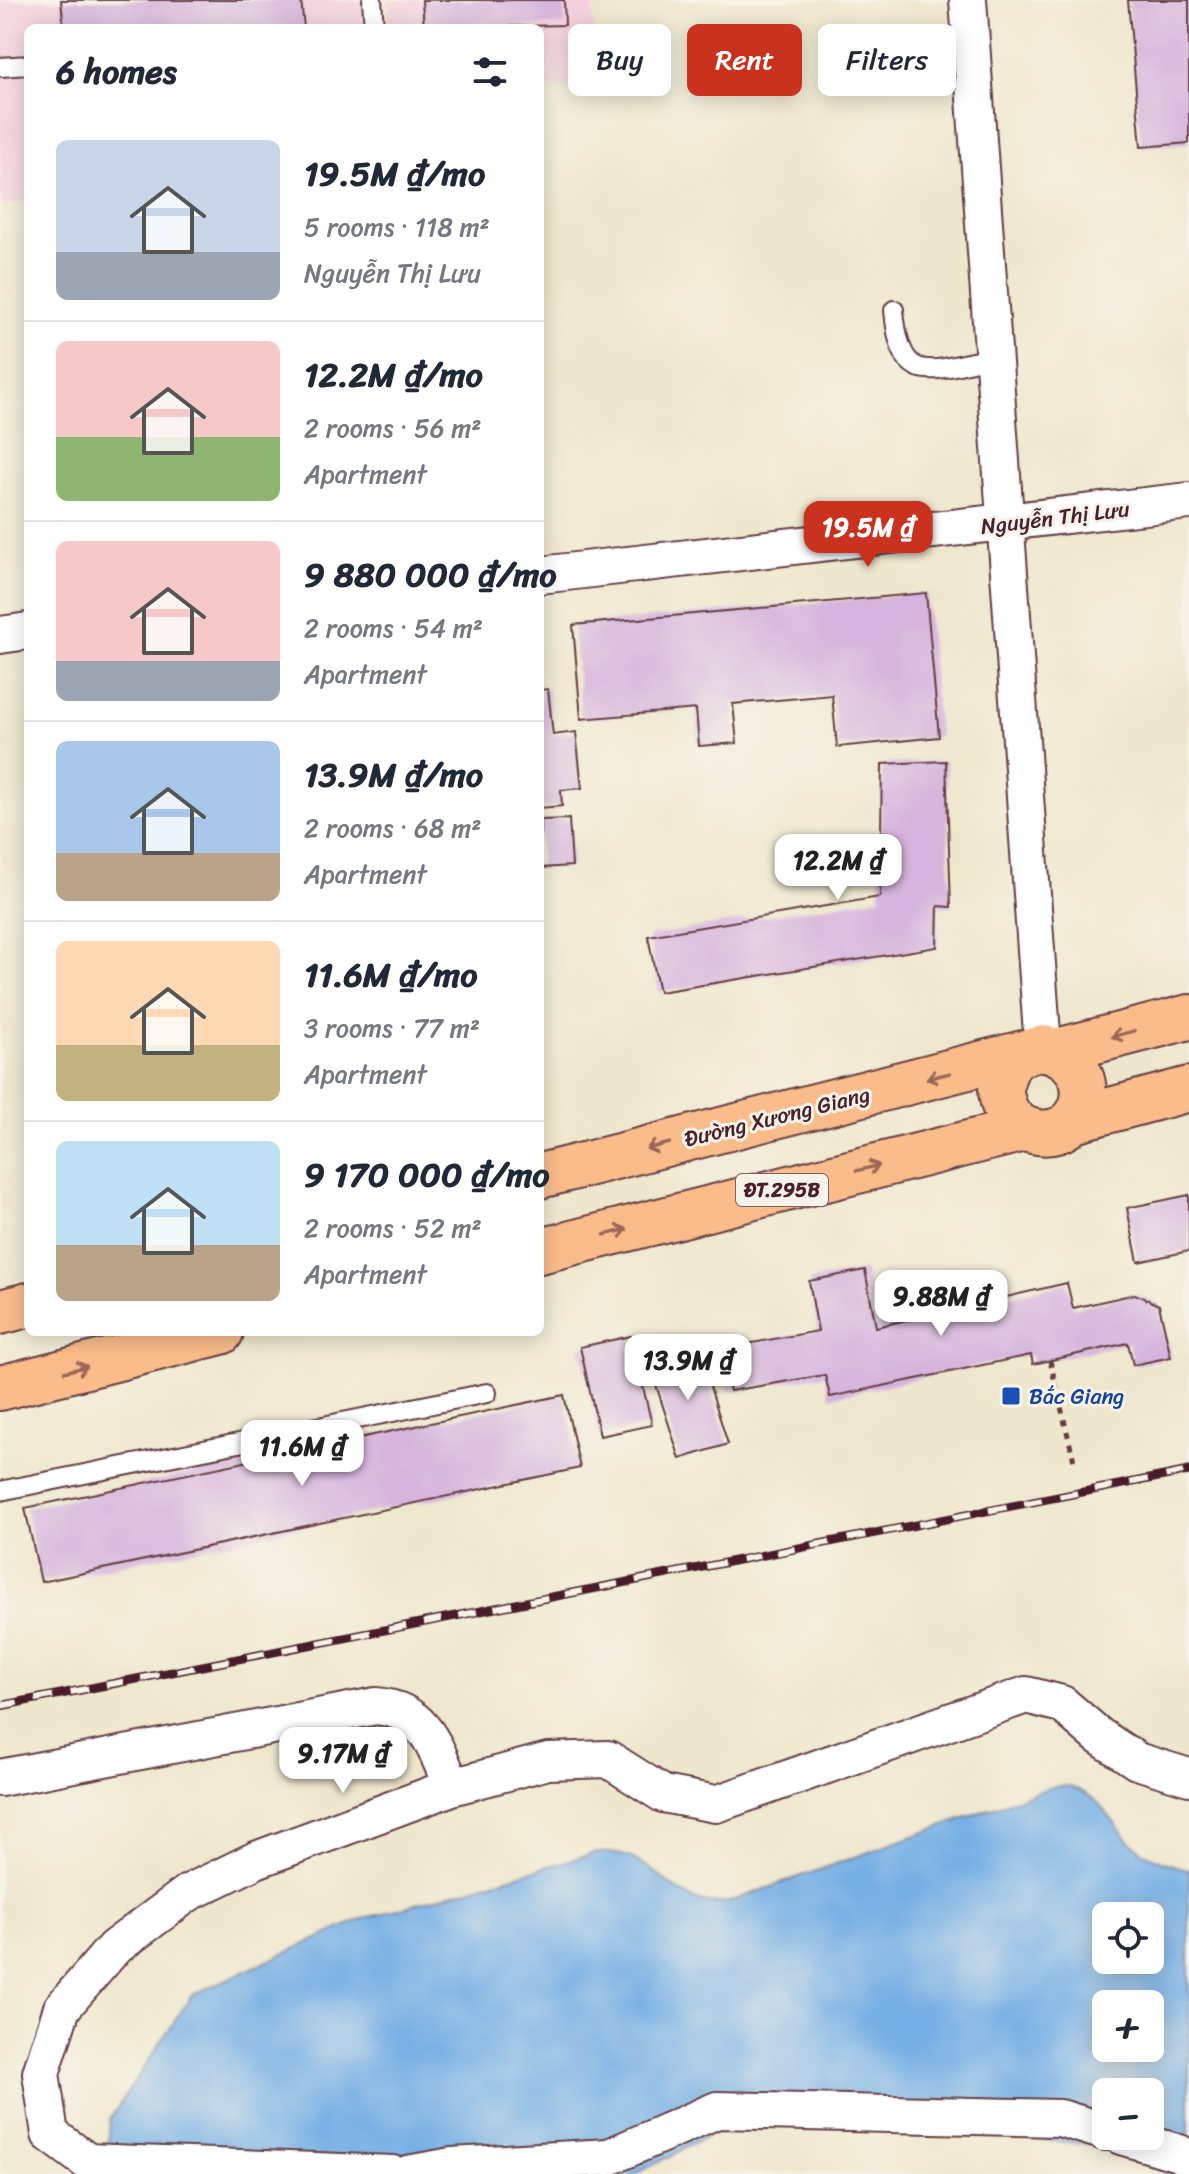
<!DOCTYPE html>
<html lang="en">
<head>
<meta charset="utf-8">
<style>
  :root { --surface:#fff; --page:#f2f2f3; --text:#1f2937; --muted:#747a83; --line:#e0e1e3; --accent:#c8321e }
  body { margin:0; font-family:Sriracha,sans-serif; background:var(--page); color:var(--text); height:100vh; display:flex; flex-direction:column; font-size:30px; white-space:nowrap }
  * { box-sizing:border-box; margin:0 }
  p { font-size:26px; color:var(--muted) }
  .icon { flex:none; width:44px; height:44px; fill:none; stroke:currentColor; stroke-width:2; stroke-linecap:round; stroke-linejoin:round }
  .map { position:relative; flex:1; overflow:hidden }
  .details { position:absolute; left:24px; top:24px; width:520px; height:1312px; display:flex; flex-direction:column; background:var(--surface); border-radius:12px; box-shadow:0 4px 20px #0003 }
  .details>* { flex:none }
  .banner { position:absolute; left:568px; top:24px; width:500px; height:72px; display:flex; gap:16px }
  .buttons { position:absolute; left:1092px; top:1902px; display:grid; gap:16px }
  .buttons a { display:grid; place-items:center; width:72px; height:72px; border-radius:12px; background:var(--surface); box-shadow:0 4px 20px #0003; font-size:40px }
  .price { position:absolute; translate:-50% -68px; padding:0 18px; border-radius:16px; background:#fff; color:#222; font-size:26px; line-height:52px; filter:drop-shadow(0 2px 4px #0008) }
  .price::after { content:''; position:absolute; left:50%; top:48px; width:24px; height:18px; margin-left:-12px; background:inherit; clip-path:polygon(0 0,100% 0,50% 100%) }
  .price.selected { background:var(--accent); color:#fff }
  ul { padding:0; list-style:none }
  li { display:flex; align-items:center; gap:24px; height:200px; padding:0 32px }
  li+li { border-top:2px solid var(--line) }
  li span { display:grid; place-items:center; flex:none; width:224px; height:160px; border-radius:12px; color:#555 }
  li>.icon { margin-inline-start:auto }
  span .icon { width:96px; height:96px; fill:#fffc; stroke-width:1 }
  li b { font-size:34px }
  h2 { display:flex; justify-content:space-between; align-items:center; height:96px; padding:0 32px; font-size:34px }
  .chip { padding:0 28px; border-radius:12px; background:var(--surface); box-shadow:0 4px 20px #0003; font-size:28px; line-height:72px }
  .chip.selected { background:var(--accent); color:#fff }
  .map>svg:first-child { display:block }
  .built { fill:#f4cfdc }
  .water { fill:#74afe5; stroke:#5f6788; stroke-width:2; fill-rule:evenodd }
  .building { fill:#d6b4dd }
  .lines { fill:none; stroke-linecap:round; stroke-linejoin:round }
  .service-casing { stroke:#633d43; stroke-width:22 }
  .minor-casing { stroke:#633d43; stroke-width:40 }
  .primary-casing { stroke:#633d43; stroke-width:48 }
  .path { stroke:#633d43; stroke-width:5; stroke-dasharray:6 6; stroke-linecap:butt }
  .service { stroke:#fff; stroke-width:18 }
  .minor { stroke:#fff; stroke-width:36 }
  .primary { stroke:#f9bc8a; stroke-width:44 }
  .rail-casing { stroke:#4a1f2b; stroke-width:9 }
  .rail { stroke:#f7f3e8; stroke-width:6; stroke-dasharray:18; stroke-linecap:butt }
  .oneway { stroke:#996656 }
  .transit-dot { fill:#1a4fb4; stroke:#f7f3e8; stroke-width:3 }
  .labels { text-anchor:middle; stroke-width:6; stroke-linejoin:round; paint-order:stroke }
  .shield { fill:#f7f3e8; stroke:#7e5f64; stroke-width:2 }
  .shield-label { font-size:20px; font-weight:bold; fill:#4a1f2b }
  .street-label { font-size:22px; fill:#4a1f2b; stroke:#f7f3e8 }
  .transit-label { font-size:22px; fill:#164399; stroke:#f7f3e8; text-anchor:start }
</style>
</head>
<body>
<div class="map">
<svg width="1189" height="2174" viewBox="0 0 1189 2174">
  <rect width="100%" height="100%" fill="#f7f3e8"/>
  <filter id="ink" filterUnits="userSpaceOnUse"><feTurbulence type="fractalNoise" baseFrequency=".0125" numOctaves="2"/><feDisplacementMap in="SourceGraphic" scale="16" xChannelSelector="R" yChannelSelector="G"/><feConvolveMatrix kernelMatrix="1 2 1 2 8 2 1 2 1" color-interpolation-filters="sRGB"/></filter>
  <filter id="wash" filterUnits="userSpaceOnUse"><feTurbulence type="fractalNoise" baseFrequency=".006" numOctaves="4" result="noise"/><feDisplacementMap in="SourceGraphic" scale="32" xChannelSelector="R" yChannelSelector="G"/><feGaussianBlur stdDeviation="1.8" result="paint"/><feColorMatrix in="noise" values="0 0 0 0 0 0 0 0 0 0 0 0 0 0 0 0 0 1.4 0 .05"/><feComposite in="paint" operator="in"/></filter>
  <g filter="url(#wash)">
    <rect width="100%" height="100%" fill="#efe7cd"/>
    <path class="built" d="M0 0H362L363 28H28V203L0 205Z
      M388 0H592L596 86 540 88V28H389Z"/>
    <path class="water" d="M1067 1786C1102 1796 1105 1814 1127 1838 1144 1856 1165 1864 1189 1869V2153L809 2120 738 2124 721 2129 636 2174H127L108 2150 110 2119 192 1995 359 1920 595 1853C660 1847 669 1913 729 1902L1051 1787ZM1106 1916H1150V1960H1106ZM1106 2004H1150V2048H1106ZM1106 2092H1150V2136H1106Z"/>
    <g id="blocks">
      <path class="building" d="M61 0H301L304 28H64Z
        M422 0H564L565 25 424 28Z
        M1128 0H1189V143L1141 147Z
        M926 593 939 737 837 747 832 695 733 704 737 743 699 746 696 709 581 719 573 625Z
        M548 689 553 735 576 732 582 788 561 790 562 806 540 808V690Z
        M946 761 951 907 938 906 937 947 659 992 648 936 880 897 882 764Z
        M569 819 572 866 540 868V820Z
        M1189 1195V1251L1138 1262 1127 1208Z
        M865 1270 876 1327 1067 1283 1073 1308 1135 1294 1159 1305 1171 1357 1133 1365 1128 1343 1033 1364 1031 1355 830 1397 825 1375 730 1391 719 1349 818 1331 809 1281Z
        M631 1336 652 1425 600 1436 580 1347Z
        M697 1345 728 1444 680 1459 648 1360Z
        M564 1395 580 1468 41 1582 25 1508Z"/>
    </g>
  </g>
  <g filter="url(#ink)">
    <use href="#blocks" fill-opacity="0" stroke="#633d43" stroke-width="2"/>
    <g class="lines">
      <g class="service-casing">
        <path id="service" d="M372 0 374 28
          M0 67 28 65
          M894 310C901 392 932 369 995 357
          M0 1491 487 1393"/>
      </g>
      <g class="minor-casing">
        <path id="minor" d="M968 0 1043 1048
          M540 575 1189 501
          M0 635 28 631
          M0 1778 376 1706C425 1710 435 1747 452 1787
          M1121 2136 1179 2153 1189 2160
          M393 2174 88 2162 50 2134 41 2073 62 2008 114 1948 188 1893 256 1860 452 1787 548 1761 608 1759 663 1794 716 1804 1026 1695 1062 1704 1099 1736 1137 1761 1189 1777
          M408 2174 452 2166 609 2157 717 2110 1060 2118 1106 2132"/>
      </g>
      <g class="primary-casing">
        <path id="primary" d="M1057 1051 1189 1017
          M1073 1120 1189 1089
          M540 1176 1043 1048C1109 1063 1087 1145 1032 1131 1020 1128 1010 1120 1005 1108 997 1088 1002 1075 1013 1057
          M540 1251 1024 1129
          M0 1312 28 1305
          M0 1388 221 1332"/>
      </g>
      <path class="path" d="M1050 1361 1074 1461"/>
      <use href="#service" class="service"/>
      <use href="#minor" class="minor"/>
      <use href="#primary" class="primary"/>
      <g class="rail-casing">
        <path id="rail" d="M0 1706 1189 1471"/>
      </g>
      <use href="#rail" class="rail"/>
    </g>
    <defs><path id="oneway-shaft" d="M-6 0H5M1.5-3L5.5 0L1.5 3" fill="none" stroke-width="1.6" stroke-linecap="round" stroke-linejoin="round" transform="scale(2)"/></defs>
    <g class="oneway">
      <use href="#oneway-shaft" transform="translate(1123 1034) rotate(165)"/>
      <use href="#oneway-shaft" transform="translate(938 1076) rotate(166)"/>
      <use href="#oneway-shaft" transform="translate(658 1146) rotate(166)"/>
      <use href="#oneway-shaft" transform="translate(868 1168) rotate(-14)"/>
      <use href="#oneway-shaft" transform="translate(616 1232) rotate(-14)"/>
      <use href="#oneway-shaft" transform="translate(76 1369) rotate(-14)"/>
    </g>
  </g>
  <rect class="transit-dot" x="1001" y="1386" width="20" height="20" rx="4"/>
  <g class="labels">
    <rect class="shield" x="736" y="1174" width="92" height="32" rx="6"/>
    <g class="shield-label">
      <text x="782" y="1197">ĐT.295B</text>
    </g>
    <g class="street-label">
      <text transform="translate(1055 517) rotate(-7)" y="8">Nguyễn Thị Lưu</text>
      <text transform="translate(777 1116) rotate(-14)" y="8">Đường Xương Giang</text>
    </g>
    <g class="transit-label">
      <text x="1029" y="1404">Bắc Giang</text>
    </g>
  </g>
</svg>
<div class="buttons">
<a><svg class="icon" aria-label="locate" viewBox="0 0 24 24"><circle cx="12" cy="12" r="6"/><path d="M12 2v4M12 18v4M2 12h4M18 12h4"/></svg></a>
<a>+</a>
<a>−</a>
</div>
<b class="price selected" style="left:868px;top:569px">19.5M ₫</b>
<b class="price" style="left:838px;top:902px">12.2M ₫</b>
<b class="price" style="left:941px;top:1338px">9.88M ₫</b>
<b class="price" style="left:688px;top:1402px">13.9M ₫</b>
<b class="price" style="left:302px;top:1488px">11.6M ₫</b>
<b class="price" style="left:343px;top:1795px">9.17M ₫</b>
<div class="banner">
<a class="chip">Buy</a>
<a class="chip selected">Rent</a>
<a class="chip">Filters</a>
</div>
<section class="details">
<h2>6 homes<svg class="icon" aria-label="filters" viewBox="0 0 24 24"><path d="M4 7h16M4 17h16"/><circle cx="9" cy="7" r="2"/><circle cx="15" cy="17" r="2"/></svg></h2>
<ul>
<li><span style="background:linear-gradient(#c9d6e8 70%,#9aa5b1 0)"><svg class="icon" aria-label="home" viewBox="0 0 24 24"><path d="M3 11l9-7 9 7M6 9v11h12V9"/></svg></span><div><b>19.5M ₫/mo</b><p>5 rooms · 118 m²</p><p>Nguyễn Thị Lưu</p></div></li>
<li><span style="background:linear-gradient(#f6c9c9 60%,#8fb573 0)"><svg class="icon" aria-label="home" viewBox="0 0 24 24"><path d="M3 11l9-7 9 7M6 9v11h12V9"/></svg></span><div><b>12.2M ₫/mo</b><p>2 rooms · 56 m²</p><p>Apartment</p></div></li>
<li><span style="background:linear-gradient(#f6c9c9 75%,#9aa5b1 0)"><svg class="icon" aria-label="home" viewBox="0 0 24 24"><path d="M3 11l9-7 9 7M6 9v11h12V9"/></svg></span><div><b>9 880 000 ₫/mo</b><p>2 rooms · 54 m²</p><p>Apartment</p></div></li>
<li><span style="background:linear-gradient(#a9c7e8 70%,#b9a48a 0)"><svg class="icon" aria-label="home" viewBox="0 0 24 24"><path d="M3 11l9-7 9 7M6 9v11h12V9"/></svg></span><div><b>13.9M ₫/mo</b><p>2 rooms · 68 m²</p><p>Apartment</p></div></li>
<li><span style="background:linear-gradient(#ffd9b3 65%,#c2b280 0)"><svg class="icon" aria-label="home" viewBox="0 0 24 24"><path d="M3 11l9-7 9 7M6 9v11h12V9"/></svg></span><div><b>11.6M ₫/mo</b><p>3 rooms · 77 m²</p><p>Apartment</p></div></li>
<li><span style="background:linear-gradient(#bfe0f5 65%,#b9a48a 0)"><svg class="icon" aria-label="home" viewBox="0 0 24 24"><path d="M3 11l9-7 9 7M6 9v11h12V9"/></svg></span><div><b>9 170 000 ₫/mo</b><p>2 rooms · 52 m²</p><p>Apartment</p></div></li>
</ul>
</section>
</div>
</body>
</html>
